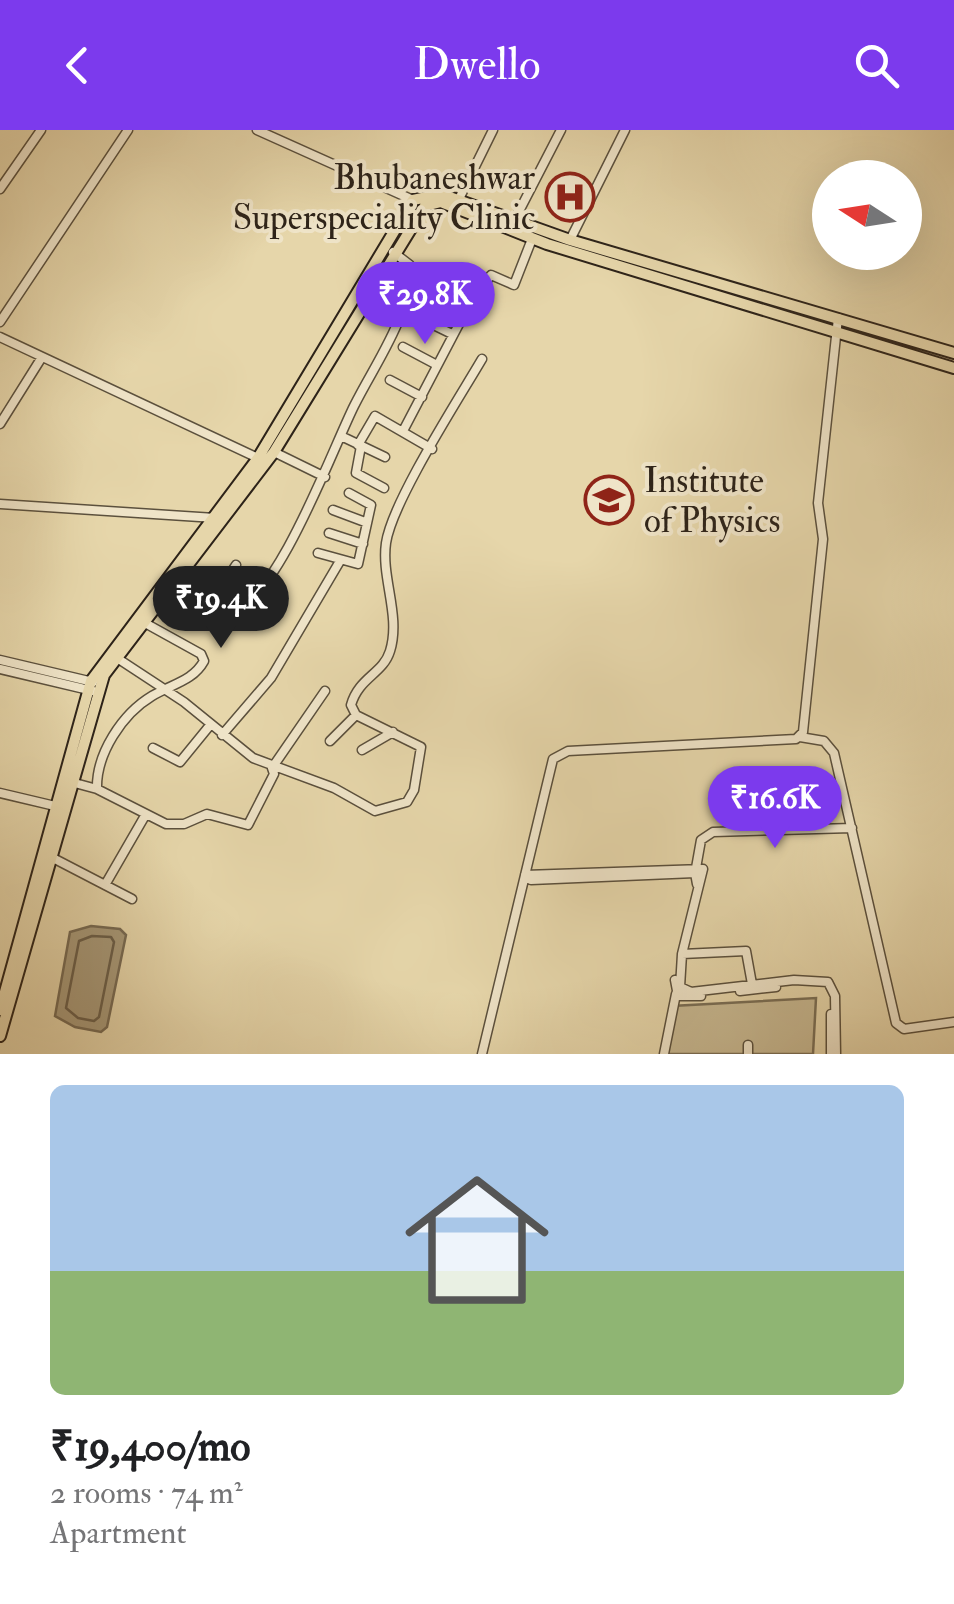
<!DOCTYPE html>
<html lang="en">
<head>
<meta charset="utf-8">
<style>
  :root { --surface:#fff; --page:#f2f2f2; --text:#202124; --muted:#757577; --accent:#7c3aed }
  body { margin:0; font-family:"IM FELL Double Pica",serif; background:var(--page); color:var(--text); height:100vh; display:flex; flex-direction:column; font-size:38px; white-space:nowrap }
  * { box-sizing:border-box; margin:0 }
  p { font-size:32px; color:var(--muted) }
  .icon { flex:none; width:55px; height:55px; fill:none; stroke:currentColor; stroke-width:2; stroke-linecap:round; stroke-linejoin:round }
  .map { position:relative; height:924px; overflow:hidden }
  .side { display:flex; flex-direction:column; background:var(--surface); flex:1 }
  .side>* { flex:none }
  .needle { width:65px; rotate:282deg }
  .controls { position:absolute; left:812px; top:30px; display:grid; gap:20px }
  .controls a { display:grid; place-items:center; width:110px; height:110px; border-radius:50%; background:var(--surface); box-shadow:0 10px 40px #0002; font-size:50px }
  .price { position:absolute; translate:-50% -85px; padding:0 22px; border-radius:35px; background:var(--accent); color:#fff; font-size:32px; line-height:65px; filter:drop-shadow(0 2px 5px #0008) }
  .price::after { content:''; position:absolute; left:50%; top:60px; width:30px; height:22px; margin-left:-15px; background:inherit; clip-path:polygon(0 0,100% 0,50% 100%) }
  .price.current { background:#222; color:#fff }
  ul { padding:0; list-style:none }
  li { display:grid; align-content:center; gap:20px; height:530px; padding:0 50px }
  li span { display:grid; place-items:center; height:310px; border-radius:15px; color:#555 }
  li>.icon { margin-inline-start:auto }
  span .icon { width:180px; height:180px; fill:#fffc; stroke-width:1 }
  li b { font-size:42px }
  header { display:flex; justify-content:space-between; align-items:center; height:130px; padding:0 50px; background:var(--accent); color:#fff; font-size:45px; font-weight:600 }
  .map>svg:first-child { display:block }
  .green { fill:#c7b891; stroke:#7a6e55; stroke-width:2.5 }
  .water { fill:#a79979; stroke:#766a53; stroke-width:2.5 }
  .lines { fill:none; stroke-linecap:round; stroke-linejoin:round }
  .shore { stroke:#6a5e49; stroke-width:2.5 }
  .minor-casing { stroke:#5b503d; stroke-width:11 }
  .major-casing { stroke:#2d2319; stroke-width:14 }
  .minor { stroke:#efe4c8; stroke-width:8 }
  .major { stroke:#e6d6aa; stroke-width:10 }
  .labels { text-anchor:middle; stroke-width:8; stroke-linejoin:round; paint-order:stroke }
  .poi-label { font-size:35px; fill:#2d2319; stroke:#efe4c8; text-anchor:end }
</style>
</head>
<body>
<header><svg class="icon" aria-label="back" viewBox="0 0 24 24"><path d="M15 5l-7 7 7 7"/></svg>Dwello<svg class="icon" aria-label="search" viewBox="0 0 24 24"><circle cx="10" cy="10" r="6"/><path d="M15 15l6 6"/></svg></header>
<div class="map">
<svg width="954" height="924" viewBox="0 0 954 924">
  <rect width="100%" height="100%" fill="#e6d6aa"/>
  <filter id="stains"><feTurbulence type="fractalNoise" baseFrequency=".002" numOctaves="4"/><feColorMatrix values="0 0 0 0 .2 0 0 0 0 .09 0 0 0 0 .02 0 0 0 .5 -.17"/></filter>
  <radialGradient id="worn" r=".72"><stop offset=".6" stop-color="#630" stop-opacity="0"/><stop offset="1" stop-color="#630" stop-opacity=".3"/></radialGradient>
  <path class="green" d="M816 868 813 924H666L672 876Z"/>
  <path class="water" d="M91 796 120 799 126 805 107 897 101 902 75 897 55 886 70 802Z"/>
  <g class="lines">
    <path class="shore" d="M92 806 111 807 114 812 99 887 94 891 78 888 66 878 79 811Z"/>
    <g class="minor-casing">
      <path id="minor" d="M257 0 413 70
        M0 59 41 0
        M458 71 493 0
        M514 91 561 0
        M570 110 625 0
        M403 180 452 204
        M0 192 128 0
        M0 207 258 328
        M403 217 437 235
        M390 250 422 267
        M0 294 42 227
        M403 301 469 175 491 145 514 155 532 109
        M341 306 385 327
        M358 315 375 286 432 319
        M361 316 356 343 384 358
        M274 322 325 347
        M0 374 215 388
        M333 380 365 392
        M329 403 363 414
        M318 423 358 434 371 375 349 363
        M177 451 231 486C280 463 330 325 354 276 369 246 388 218 400 187 406 172 408 151 410 135L393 122
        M210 474 236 435
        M145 493 201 524 204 531C193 551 172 554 152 566 122 584 96 624 97 659L166 694H184L207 684 248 695 274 644 272 638 325 561
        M117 528 184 572 253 628 334 658 375 681 407 672 414 660 421 617 356 585 351 575C359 547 383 544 390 521 401 486 381 448 386 413 392 372 458 270 482 229
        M0 530 93 552
        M0 539 93 561
        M222 605 271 548 340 431
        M800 607 824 611 834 623 896 893 904 899 954 892
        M330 611 356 585
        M153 618 180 632 211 594
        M362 620 393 602
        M71 652 97 659
        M0 663 55 676
        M51 727 132 769
        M696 738 701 710 713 702 852 698
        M525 745 703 739 682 824 680 857 691 862 794 850 828 852 835 866 836 924
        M531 750 695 743 697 754
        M105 755 146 684
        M682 824 746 821 752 854
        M675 850 678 866H701
        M740 861 776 857
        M831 884V924
        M748 915V924
        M482 924 553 629 568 621 796 609 803 602 823 409 818 373 838 188
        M664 924 676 864"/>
    </g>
    <g class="major-casing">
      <path id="major" d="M0 880 91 551 258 328 413 70 441 64 570 110 954 223
        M0 906 104 545 274 322 425 76 441 72 547 114 954 238"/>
    </g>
    <use href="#minor" class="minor"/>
    <use href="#major" class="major"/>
  </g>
  <defs>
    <g id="hospital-ring" transform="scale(2.5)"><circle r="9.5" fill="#efe4c8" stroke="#8f2418" stroke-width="1.5"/><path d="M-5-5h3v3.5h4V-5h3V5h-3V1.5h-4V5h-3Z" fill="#8f2418"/></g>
    <g id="university-ring" transform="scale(2.5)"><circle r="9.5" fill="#efe4c8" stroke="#8f2418" stroke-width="1.5"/><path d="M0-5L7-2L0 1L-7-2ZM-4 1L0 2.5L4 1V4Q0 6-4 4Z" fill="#8f2418"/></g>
  </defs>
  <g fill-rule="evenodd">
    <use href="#hospital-ring" x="570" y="67"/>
    <use href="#university-ring" x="609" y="370"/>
  </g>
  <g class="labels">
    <g class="poi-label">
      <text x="535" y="59">Bhubaneshwar<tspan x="535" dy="40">Superspeciality Clinic</tspan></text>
      <text x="644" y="362" text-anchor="start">Institute<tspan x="644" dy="40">of Physics</tspan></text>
    </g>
  </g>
  <rect width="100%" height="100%" filter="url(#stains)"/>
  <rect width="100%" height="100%" fill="url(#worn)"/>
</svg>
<div class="controls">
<a><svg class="needle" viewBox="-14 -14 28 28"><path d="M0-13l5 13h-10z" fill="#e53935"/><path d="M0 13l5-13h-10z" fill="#757577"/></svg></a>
</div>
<b class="price" style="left:425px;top:217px">₹29.8K</b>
<b class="price current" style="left:221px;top:521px">₹19.4K</b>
<b class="price" style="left:775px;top:721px">₹16.6K</b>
</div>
<section class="side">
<ul>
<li><span style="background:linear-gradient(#a9c7e8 60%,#8fb573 0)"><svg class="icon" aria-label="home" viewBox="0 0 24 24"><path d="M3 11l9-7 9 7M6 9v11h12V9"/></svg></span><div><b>₹19,400/mo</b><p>2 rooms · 74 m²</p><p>Apartment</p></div></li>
</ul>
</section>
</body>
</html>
